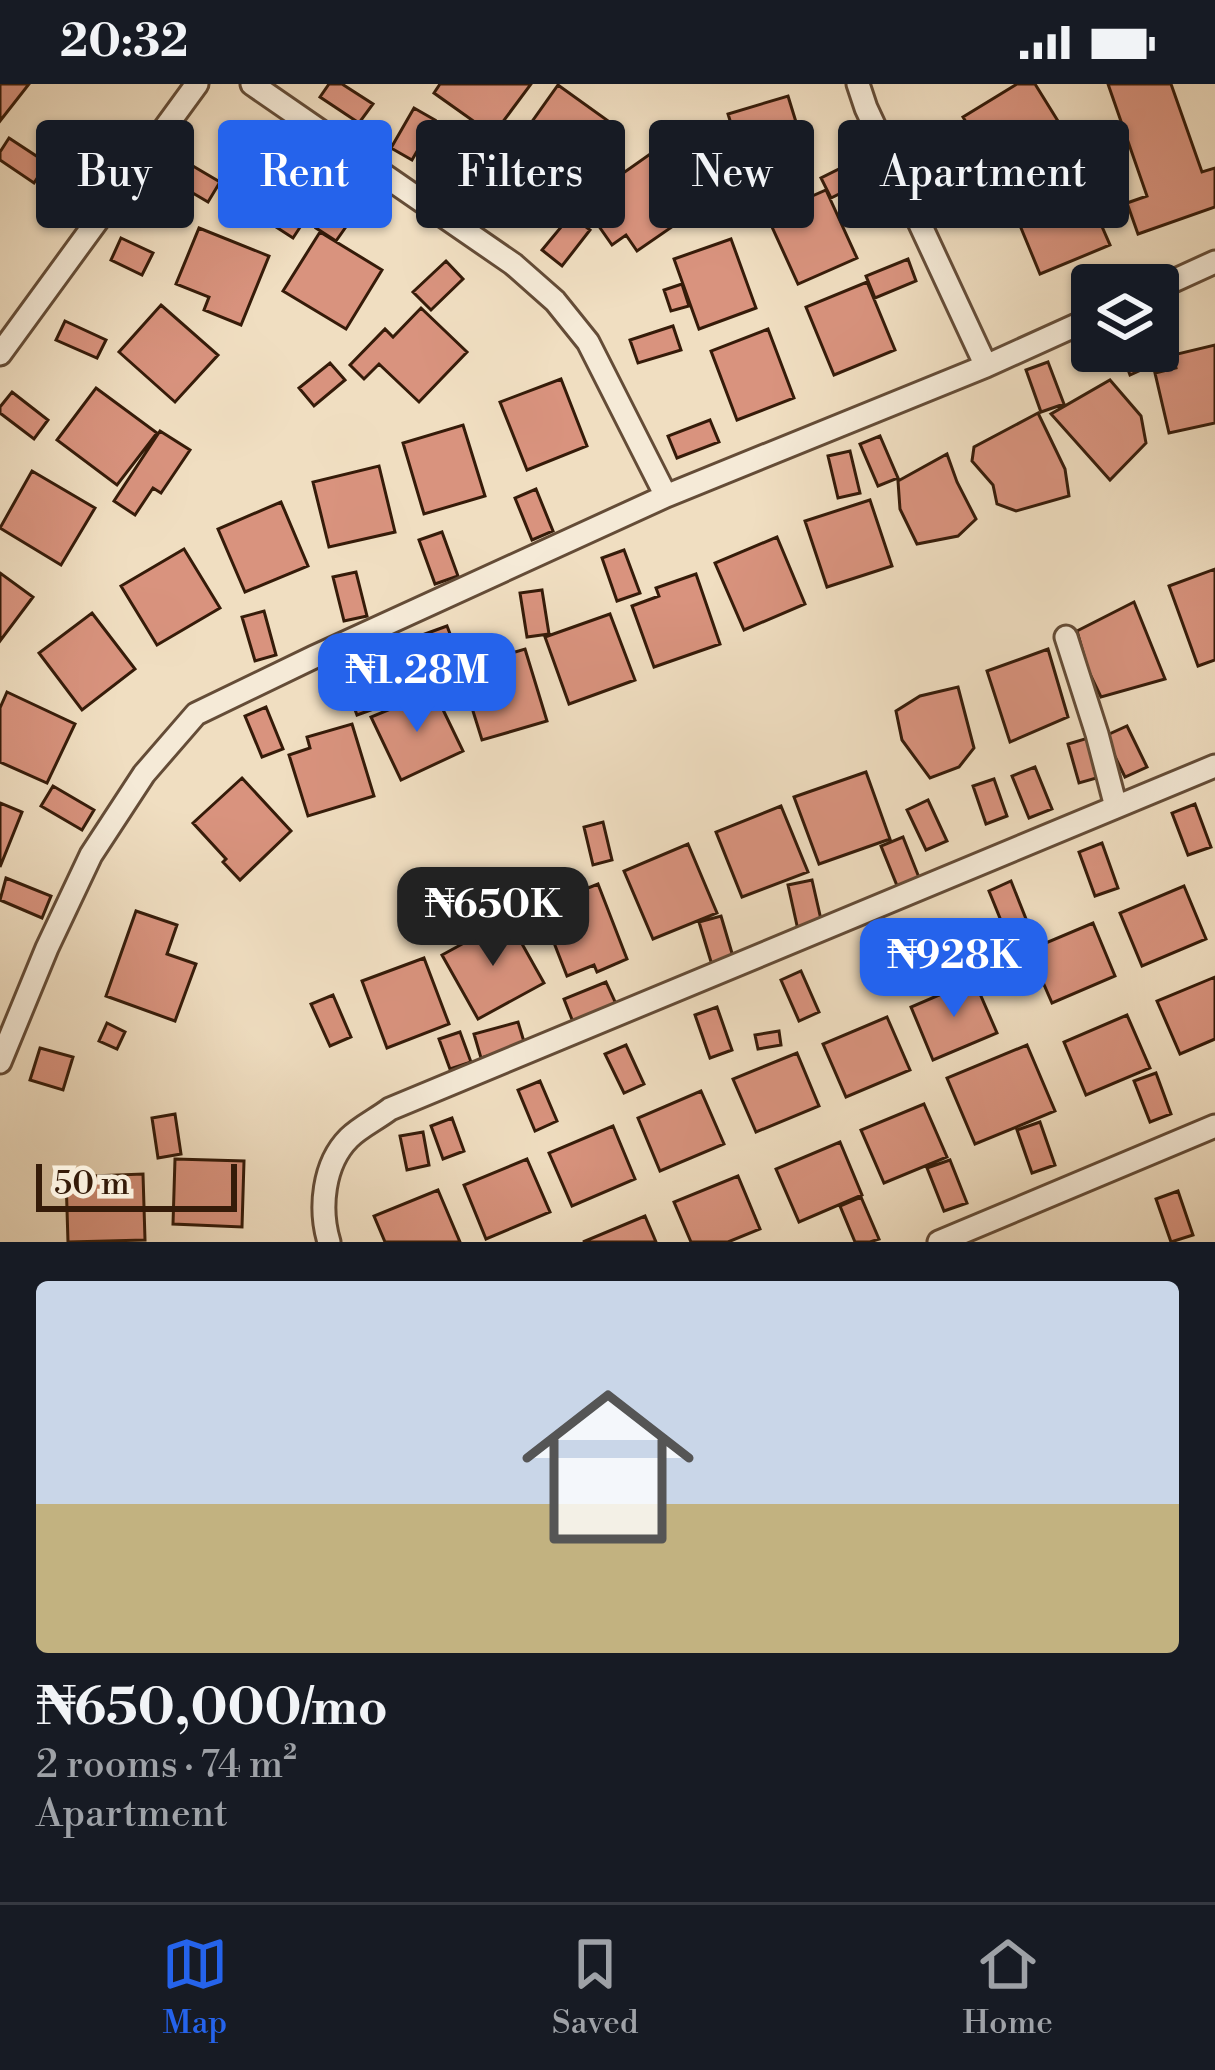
<!DOCTYPE html>
<html lang="en">
<head>
<meta charset="utf-8">
<style>
  :root { --surface:#171b24; --page:#242831; --text:#f1f3f6; --muted:#9ea1a6; --line:#363941; --accent:#2563eb }
  body { margin:0; font-family:"Libre Bodoni",serif; background:var(--page); color:var(--text); height:100vh; display:flex; flex-direction:column; font-size:45px; white-space:nowrap }
  * { box-sizing:border-box; margin:0 }
  p { font-size:39px; color:var(--muted) }
  .icon { flex:none; width:66px; height:66px; fill:none; stroke:currentColor; stroke-width:2; stroke-linecap:round; stroke-linejoin:round }
  .map { position:relative; height:1158px; overflow:hidden }
  .panel { display:flex; flex-direction:column; background:var(--surface); flex:1 }
  .panel>* { flex:none }
  .top-card { position:absolute; left:36px; top:36px; width:1143px; height:108px; display:flex; gap:24px }
  .buttons { position:absolute; left:1071px; top:180px; display:grid; gap:24px }
  .buttons a { display:grid; place-items:center; width:108px; height:108px; border-radius:12px; background:var(--surface); box-shadow:0 3px 9px #0004; font-size:60px }
  .scale { position:absolute; left:36px; bottom:30px; width:201px; box-sizing:border-box; padding-left:12px; border:6px solid #351b09; border-top:0; font-size:33px; line-height:42px; white-space:nowrap; color:#351b09; -webkit-text-stroke:9px #f5ead7; paint-order:stroke }
  .price { position:absolute; translate:-50% -102px; padding:0 27px; border-radius:24px; background:var(--accent); color:#fff; font-size:39px; line-height:78px; filter:drop-shadow(0 3px 6px #0008) }
  .price::after { content:''; position:absolute; left:50%; top:72px; width:36px; height:27px; margin-left:-18px; background:inherit; clip-path:polygon(0 0,100% 0,50% 100%) }
  .price.current { background:#222; color:#fff }
  ul { padding:0; list-style:none }
  li { display:grid; align-content:center; gap:24px; height:636px; padding:0 36px }
  li+li { border-top:3px solid var(--line) }
  li span { display:grid; place-items:center; height:372px; border-radius:12px; color:#555 }
  li>.icon { margin-inline-start:auto }
  span .icon { width:216px; height:216px; fill:#fffc; stroke-width:1 }
  li b { font-size:51px }
  .pill { padding:0 42px; border-radius:12px; background:var(--surface); box-shadow:0 3px 9px #0004; font-size:42px; line-height:108px }
  .pill.current { background:var(--accent); color:#fff }
  .status { display:flex; justify-content:space-between; align-items:center; height:84px; padding:0 60px; background:var(--surface); direction:ltr }
  .status svg { height:33px; fill:currentColor }
  .tabs { display:flex; justify-content:space-around; align-items:center; height:168px; border-top:3px solid var(--line); background:var(--surface); font-size:33px; color:var(--muted) }
  .tabs a { display:grid; justify-items:center; gap:6px }
  .tabs .current { color:var(--accent) }
  .map>svg:first-child { display:block }
  .building { fill:#d9937e; stroke:#351b09; stroke-width:3 }
  .lines { fill:none; stroke-linecap:round; stroke-linejoin:round }
  .street-casing { stroke:#644c37; stroke-width:27 }
  .street { stroke:#f5ead7; stroke-width:21 }
</style>
</head>
<body>
<div class="status"><b>20:32</b><svg viewBox="0 0 49 12"><path d="M0 12V9h3v3zM5 12V6h3v6zM10 12V3h3v9zM15 12V0h3v12zM26 1h20v11H26zM47 4h2v5h-2z"/></svg></div>
<div class="map">
<svg width="1215" height="1158" viewBox="0 0 1215 1158">
  <rect width="100%" height="100%" fill="#f0dec1"/>
  <filter id="stains"><feTurbulence type="fractalNoise" baseFrequency=".00167" numOctaves="4"/><feColorMatrix values="0 0 0 0 .2 0 0 0 0 .09 0 0 0 0 .02 0 0 0 .5 -.17"/></filter>
  <radialGradient id="worn" r=".72"><stop offset=".6" stop-color="#630" stop-opacity="0"/><stop offset="1" stop-color="#630" stop-opacity=".3"/></radialGradient>
  <path class="building" d="M0 0H29L0 37Z
    M329 0H342L373 20 359 39 320 13Z
    M440 0H531L493 51 434 9Z
    M1017 0H1035L1066 50 1005 86 989 59 981 63 963 33Z
    M1108 0H1171L1202 88 1215 84V123L1138 150 1127 119 1147 112Z
    M558 1 618 44 569 112 509 70Z
    M788 12 808 77 748 95 728 30Z
    M414 24 435 36 412 76 391 64Z
    M9 54 47 79 34 99 0 76V68Z
    M269 56 331 96 293 154 231 114Z
    M653 68 695 127 637 167 626 151 612 161 582 118Z
    M181 75 220 98 208 118 169 95Z
    M859 75 869 95 831 114 821 94Z
    M493 78 514 92 489 129 468 116Z
    M1083 99 1110 161 1040 190 1014 127Z
    M826 106 857 174 798 200 767 132Z
    M342 107 362 120 336 157 316 144Z
    M571 131 590 146 562 182 542 166Z
    M199 144 269 172 241 241 204 226 209 213 176 200Z
    M320 148 382 186 346 245 283 207Z
    M121 154 153 169 142 191 111 176Z
    M731 155 756 224 699 245 674 175Z
    M908 175 916 197 875 214 866 192Z
    M446 177 463 195 431 226 413 208Z
    M867 198 895 266 834 291 806 223Z
    M682 200 689 222 671 227 664 206Z
    M161 221 218 271 175 318 119 268Z
    M421 224 467 268 419 318 379 280 364 295 350 281 385 245 393 253Z
    M65 237 106 256 97 274 56 256Z
    M673 242 681 266 638 279 630 256Z
    M768 245 794 314 737 336 711 267Z
    M1215 261V339L1169 349 1155 289 1176 284 1173 271Z
    M1121 267H1147L1152 281 1130 291Z
    M1048 278 1064 320 1041 328 1026 286Z
    M330 279 345 296 314 322 299 304Z
    M561 295 587 362 527 386 500 318Z
    M1110 296 1141 332 1146 359 1110 396 1051 330Z
    M96 304 157 349 117 401 57 356Z
    M12 308 48 336 34 355 0 329V323Z
    M1038 329 1065 385 1069 412 1016 427 997 420 993 401 972 377 974 363Z
    M710 336 719 358 677 374 668 352Z
    M463 341 485 412 424 430 403 359Z
    M160 347 190 366 161 409 153 404 135 431 114 417Z
    M880 352 898 394 878 402 860 360Z
    M850 367 860 409 838 414 828 372Z
    M947 370 957 398 976 435 958 452 917 460 900 425 898 397Z
    M379 382 395 448 329 463 313 398Z
    M32 387 95 424 61 481 0 444Z
    M536 405 553 447 532 456 515 414Z
    M870 416 892 482 827 503 805 437Z
    M281 418 308 482 245 508 218 445Z
    M442 448 458 492 435 500 419 456Z
    M777 453 805 520 744 546 715 479Z
    M184 465 220 524 157 561 121 502Z
    M624 466 640 509 617 517 602 474Z
    M1215 485V576L1198 582 1169 502Z
    M356 488 367 532 344 537 333 493Z
    M0 489 33 513 0 557Z
    M696 490 720 560 654 583 632 522 659 512 656 504Z
    M542 506 549 550 527 553 520 509Z
    M1134 518 1165 595 1101 613 1088 586 1077 547Z
    M264 527 276 571 255 577 242 533Z
    M92 529 135 585 82 626 39 569Z
    M610 530 635 596 569 620 545 553Z
    M447 542 464 586 442 595 425 550Z
    M525 565 547 637 482 656 463 595 485 589 482 578Z
    M1048 565 1068 633 1010 658 987 587Z
    M363 580 379 623 357 631 341 588Z
    M958 603 974 664 959 683 930 694 902 656 896 627 920 612Z
    M434 607 463 667 401 696 371 633Z
    M7 608 75 640 47 699 0 678V624Z
    M266 623 283 665 262 673 245 632Z
    M352 640 374 712 308 732 289 671 310 664 307 653Z
    M1127 642 1147 683 1125 693 1105 652Z
    M1088 654 1100 693 1079 699 1068 660Z
    M1035 683 1052 725 1029 734 1012 692Z
    M866 688 890 755 819 780 794 713Z
    M242 694 291 747 240 796 223 778 226 775 193 739Z
    M994 695 1007 732 986 740 973 702Z
    M53 702 94 726 82 746 41 722Z
    M928 716 947 757 926 766 907 726Z
    M0 719 22 728 0 783Z
    M1195 720 1211 763 1188 771 1172 729Z
    M781 722 808 788 742 813 716 748Z
    M603 738 612 776 593 781 584 743Z
    M903 753 920 796 898 804 881 762Z
    M1102 759 1118 804 1095 812 1079 768Z
    M688 760 717 829 653 855 624 787Z
    M6 794 51 812 42 834 0 816Z
    M812 796 822 840 798 846 788 801Z
    M1011 797 1028 840 1006 849 989 807Z
    M598 800 627 875 597 888 594 881 567 892 540 823Z
    M1184 802 1206 855 1142 882 1120 829Z
    M136 827 177 841 167 870 196 880 175 937 106 912Z
    M721 832 734 876 712 881 699 838Z
    M508 835 544 899 478 935 442 871Z
    M1093 839 1115 892 1052 919 1029 866Z
    M890 849 908 891 886 900 868 858Z
    M424 874 449 940 387 964 362 897Z
    M801 887 819 928 799 937 781 896Z
    M1215 893V955L1180 970 1157 917Z
    M974 896 997 949 933 976 911 923Z
    M606 898 616 920 573 938 564 915Z
    M333 911 351 953 330 962 311 920Z
    M717 923 732 966 710 974 695 931Z
    M1127 931 1150 984 1086 1011 1064 958Z
    M887 933 910 986 846 1013 823 960Z
    M518 938 525 961 481 974 474 950Z
    M107 939 125 948 117 965 99 957Z
    M779 947 781 961 758 965 755 951Z
    M460 948 471 978 450 985 439 955Z
    M626 961 644 1000 624 1009 605 970Z
    M1027 961 1055 1027 975 1060 947 994Z
    M40 964 73 973 63 1006 30 996Z
    M797 969 819 1022 756 1048 733 995Z
    M1156 989 1171 1030 1150 1038 1134 997Z
    M540 997 557 1037 535 1047 518 1006Z
    M701 1007 724 1060 660 1087 638 1034Z
    M924 1020 947 1073 884 1099 861 1046Z
    M175 1030 181 1070 158 1074 152 1034Z
    M452 1034 464 1067 443 1075 431 1042Z
    M1040 1038 1055 1081 1032 1089 1017 1046Z
    M613 1042 635 1095 572 1122 549 1069Z
    M423 1048 429 1081 407 1086 400 1052Z
    M840 1058 862 1111 799 1138 776 1085Z
    M175 1075 244 1077 242 1143 173 1140Z
    M527 1075 550 1128 486 1155 464 1101Z
    M950 1076 967 1119 944 1127 927 1084Z
    M143 1090 145 1156 68 1158 66 1093Z
    M738 1092 760 1145 728 1158H691L674 1118Z
    M438 1106 460 1158H385L374 1132Z
    M1178 1107 1193 1151 1171 1158 1156 1115Z
    M861 1113 879 1155 870 1158H855L840 1122Z
    M645 1132 656 1158H583Z"/>
  <g class="lines">
    <g class="street-casing">
      <path id="street" d="M252 0 513 180 555 217 588 258 666 412
        M858 0 866 24 986 282
        M1158 204 1215 178
        M0 270 197 0
        M1066 553 1097 650 1116 723
        M0 978 47 864 91 771 144 690 196 630 314 573 666 412 986 282 1092 234
        M329 1158C319 1125 323 1080 349 1054 360 1043 377 1035 390 1025L1215 682
        M939 1158 1215 1042"/>
    </g>
    <use href="#street" class="street"/>
  </g>
  <rect width="100%" height="100%" filter="url(#stains)"/>
  <rect width="100%" height="100%" fill="url(#worn)"/>
</svg>
<div class="buttons">
<a><svg class="icon" aria-label="layers" viewBox="0 0 24 24"><path d="M12 4l9 5-9 5-9-5zM3 14l9 5 9-5"/></svg></a>
</div>
<div class="scale">50 m</div>
<b class="price" style="left:417px;top:651px">₦1.28M</b>
<b class="price current" style="left:493px;top:885px">₦650K</b>
<b class="price" style="left:954px;top:936px">₦928K</b>
<div class="top-card">
<a class="pill">Buy</a>
<a class="pill current">Rent</a>
<a class="pill">Filters</a>
<a class="pill">New</a>
<a class="pill">Apartment</a>
</div>
</div>
<section class="panel">
<ul>
<li><span style="background:linear-gradient(#c9d6e8 60%,#c2b280 0)"><svg class="icon" aria-label="home" viewBox="0 0 24 24"><path d="M3 11l9-7 9 7M6 9v11h12V9"/></svg></span><div><b>₦650,000/mo</b><p>2 rooms · 74 m²</p><p>Apartment</p></div></li>
</ul>
</section>
<nav class="tabs">
<a class="current"><svg class="icon" aria-label="map" viewBox="0 0 24 24"><path d="M3 6l6-2 6 2 6-2v14l-6 2-6-2-6 2zM9 4v14M15 6v14"/></svg>Map</a>
<a><svg class="icon" aria-label="saved" viewBox="0 0 24 24"><path d="M7 4h10v16l-5-4-5 4z"/></svg>Saved</a>
<a><svg class="icon" aria-label="home" viewBox="0 0 24 24"><path d="M3 11l9-7 9 7M6 9v11h12V9"/></svg>Home</a>
</nav>
</body>
</html>
